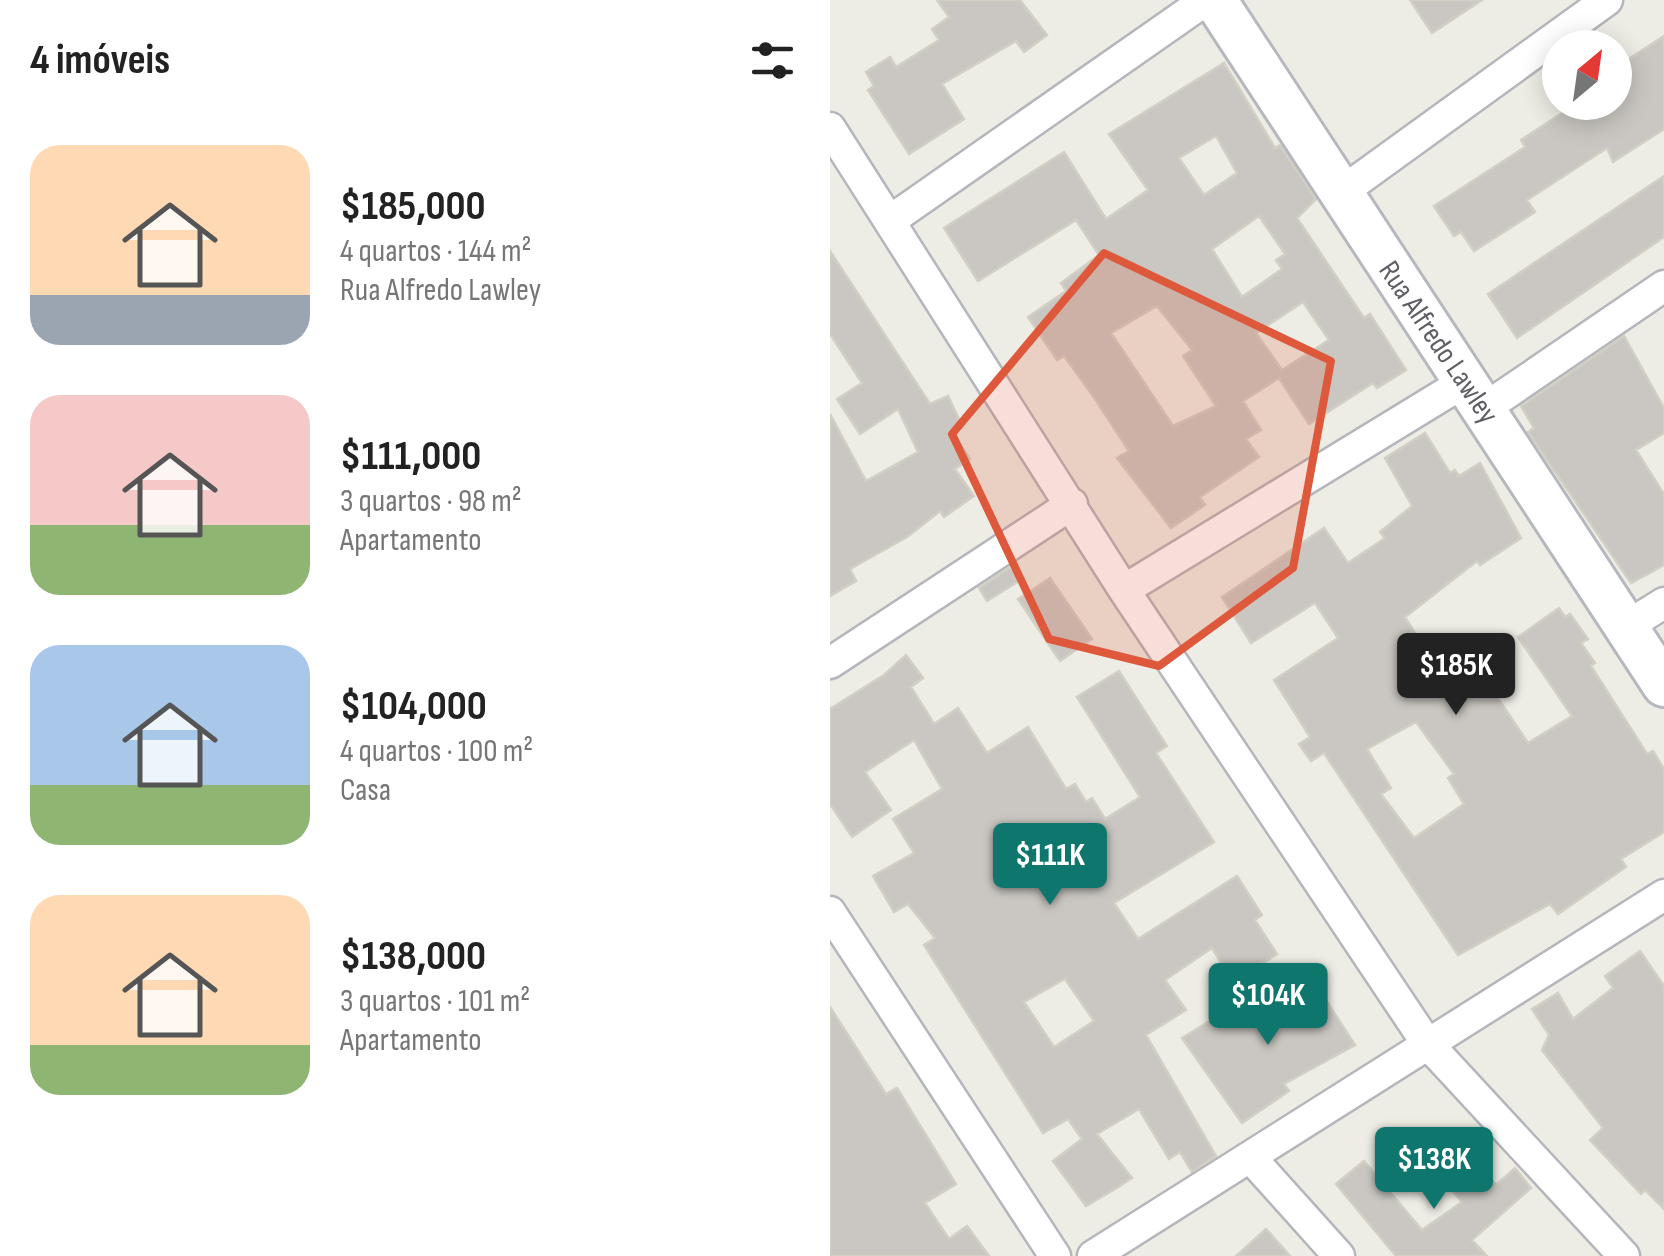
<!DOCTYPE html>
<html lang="pt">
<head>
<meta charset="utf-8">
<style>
  :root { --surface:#fff; --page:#f2f2f2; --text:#222; --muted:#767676; --accent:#0f766e }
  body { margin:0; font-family:"Sofia Sans Condensed",sans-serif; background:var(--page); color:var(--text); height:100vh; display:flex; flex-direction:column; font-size:38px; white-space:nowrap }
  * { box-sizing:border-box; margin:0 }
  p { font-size:32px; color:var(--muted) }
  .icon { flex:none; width:55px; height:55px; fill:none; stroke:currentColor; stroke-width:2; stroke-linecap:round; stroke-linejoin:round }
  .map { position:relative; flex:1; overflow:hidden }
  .side { display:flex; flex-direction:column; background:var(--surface); width:830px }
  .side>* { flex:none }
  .needle { width:65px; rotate:29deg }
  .fabs { position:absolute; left:712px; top:30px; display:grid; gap:20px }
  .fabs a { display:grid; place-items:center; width:90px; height:90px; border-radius:50%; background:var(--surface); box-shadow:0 5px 25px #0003; font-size:50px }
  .price { position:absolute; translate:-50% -85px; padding:0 22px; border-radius:10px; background:var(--accent); color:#fff; font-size:32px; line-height:65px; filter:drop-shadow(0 2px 5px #0008) }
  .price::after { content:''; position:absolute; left:50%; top:60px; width:30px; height:22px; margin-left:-15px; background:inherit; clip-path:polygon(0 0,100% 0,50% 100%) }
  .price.active { background:#222; color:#fff }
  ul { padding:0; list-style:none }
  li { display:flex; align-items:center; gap:30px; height:250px; padding:0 30px }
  li span { display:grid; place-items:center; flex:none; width:280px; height:200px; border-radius:30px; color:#555 }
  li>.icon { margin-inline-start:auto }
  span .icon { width:120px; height:120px; fill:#fffc; stroke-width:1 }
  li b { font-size:42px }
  h2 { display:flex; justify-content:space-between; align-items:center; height:120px; padding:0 30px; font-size:42px }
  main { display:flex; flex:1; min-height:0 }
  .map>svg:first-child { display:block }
  .building { fill:#cac7c2; stroke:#d2cfc4; stroke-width:2.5; fill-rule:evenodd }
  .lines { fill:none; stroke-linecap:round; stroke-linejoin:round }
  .minor-casing { stroke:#b5b6bb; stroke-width:35 }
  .secondary-casing { stroke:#b6b8be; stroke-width:48 }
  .minor { stroke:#fff; stroke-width:30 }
  .secondary { stroke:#fff; stroke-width:42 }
  .marked { fill:#de593b; fill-opacity:0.2; stroke:#de593b; stroke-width:8; stroke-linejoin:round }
  .labels { text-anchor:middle; stroke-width:8; stroke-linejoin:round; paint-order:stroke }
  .street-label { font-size:30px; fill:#5d5f64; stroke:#fff }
</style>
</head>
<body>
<main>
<section class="side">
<h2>4 imóveis<svg class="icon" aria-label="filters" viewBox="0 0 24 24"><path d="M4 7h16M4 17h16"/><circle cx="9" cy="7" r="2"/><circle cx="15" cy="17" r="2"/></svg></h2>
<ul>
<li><span style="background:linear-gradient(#ffd9b3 75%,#9aa5b1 0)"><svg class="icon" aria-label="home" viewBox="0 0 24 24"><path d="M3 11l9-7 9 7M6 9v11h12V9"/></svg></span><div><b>$185,000</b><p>4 quartos · 144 m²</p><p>Rua Alfredo Lawley</p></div></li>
<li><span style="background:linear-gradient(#f6c9c9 65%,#8fb573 0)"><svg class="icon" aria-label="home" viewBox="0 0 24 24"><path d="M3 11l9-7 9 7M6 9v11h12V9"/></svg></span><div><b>$111,000</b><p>3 quartos · 98 m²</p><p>Apartamento</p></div></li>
<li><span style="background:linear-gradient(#a9c7e8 70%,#8fb573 0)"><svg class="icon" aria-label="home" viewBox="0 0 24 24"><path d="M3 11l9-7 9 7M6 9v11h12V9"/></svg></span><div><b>$104,000</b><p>4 quartos · 100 m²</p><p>Casa</p></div></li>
<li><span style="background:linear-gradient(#ffd9b3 75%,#8fb573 0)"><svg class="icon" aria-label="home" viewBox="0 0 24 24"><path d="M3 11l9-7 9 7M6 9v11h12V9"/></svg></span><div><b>$138,000</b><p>3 quartos · 101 m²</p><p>Apartamento</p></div></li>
</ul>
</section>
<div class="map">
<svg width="834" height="1256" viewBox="0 0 834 1256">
  <rect width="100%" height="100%" fill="#eeede5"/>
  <path class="building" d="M107 0H190L217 35 194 52 186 41 112 84 134 119 79 154 38 90 44 86 36 72 60 57 66 67 109 40 102 29 119 17Z
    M580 0H652L602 33Z
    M834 36V129L783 162 777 148 697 200 705 212 644 251 631 232 624 236 604 206 695 147 691 140 749 102H785V68Z
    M394 63 445 148 450 145 486 199 467 218 534 318 540 314 576 370 547 388 543 383 479 424 449 378 413 401 431 430 416 439 429 457 370 497 375 505 341 528 287 458 299 451 263 396 234 356 227 360 198 317 236 291 231 283 269 255 246 220 148 281 114 228 234 152 276 219 318 190 279 134ZM386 136 407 173 374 195 349 158ZM429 216 455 254 446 260 452 269 412 297 382 249ZM473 302 499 340 452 370 426 333ZM327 306 362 350 353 356 386 406 343 426 281 333Z
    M834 176V237L687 338 658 294Z
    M0 251 100 404 118 396 132 426 121 431 140 459 125 469 144 496 114 517 110 511 77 537 20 569 26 581 0 596V414L36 481 88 452 68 409 30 434 7 399 32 383 0 334Z
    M794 336 834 408V433L806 450 834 494V565L801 583 698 432 704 428 691 406Z
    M595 433 620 473 625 470 629 476 650 463 691 538 650 565 647 561 575 617 605 666 634 647 698 743 742 716 688 637 729 608 735 617 740 614 758 639 751 643 765 663 761 666 817 754 823 751 834 769V832L791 859 796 867 728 914 720 904 628 955 494 753 481 761 469 744 480 737 444 680 508 638 485 603 421 643 392 597 494 528 518 563 555 538 550 532 582 506 555 458ZM586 722 624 774 618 778 634 804 584 838 551 794 561 788 537 749Z
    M181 567 189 581 157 601 149 588Z
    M220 578 262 639 230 661 188 599Z
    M76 655 93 678 81 687 104 724 128 708 157 753 198 727 236 789 245 784 256 802 262 798 275 819 310 797 247 697 289 671 337 746 326 753 384 842 284 903 308 939 407 876 432 915 425 920 447 954 403 982 382 948 335 980 356 1010 316 1035 386 1156 362 1172 350 1152 339 1159 309 1109 267 1134 302 1178 290 1186 256 1206 223 1161 252 1139 238 1119 213 1133 94 945 105 938 78 904 64 912 43 876 84 853 63 819 112 789 84 740 35 772 61 810 22 837 0 804V709L54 675ZM235 979 264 1021 224 1047 194 1002Z
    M810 951 834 986V1209L815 1190 811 1194 760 1140 773 1128 712 1050 719 1035 702 1009 728 993 743 1019 783 988 775 976Z
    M483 980 525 1045 454 1084 459 1091 412 1123 352 1038 404 1006 415 1023Z
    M0 1007 56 1094 67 1088 126 1184 95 1203 119 1239 137 1226 159 1256H0Z
    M534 1161 592 1230 632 1202 618 1186 647 1163 666 1185 685 1168 701 1188 642 1240 657 1256H566L506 1184Z
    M436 1229 460 1256H406Z"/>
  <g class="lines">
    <g class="minor-casing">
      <path id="minor" d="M0 128 294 590 596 1042 794 1256
        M509 194 777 0
        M61 220 376 0
        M655 408 834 286
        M294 590 636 381
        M797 626 834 603
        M0 663 242 504
        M0 912 225 1256
        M421 1158 509 1256
        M263 1256 834 895"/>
    </g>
    <g class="secondary-casing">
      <path id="secondary" d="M385 0 834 685"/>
    </g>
    <use href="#minor" class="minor"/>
    <use href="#secondary" class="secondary"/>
  </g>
  <path class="marked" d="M274 253 501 361 463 568 329 666 219 639 122 434Z"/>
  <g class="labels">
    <g class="street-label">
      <text transform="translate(609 342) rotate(56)" y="10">Rua Alfredo Lawley</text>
    </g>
  </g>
</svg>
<div class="fabs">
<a><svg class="needle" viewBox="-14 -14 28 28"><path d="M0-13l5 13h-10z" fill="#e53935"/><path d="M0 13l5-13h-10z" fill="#767676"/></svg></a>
</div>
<b class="price active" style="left:626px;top:718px">$185K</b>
<b class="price" style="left:220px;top:908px">$111K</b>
<b class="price" style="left:438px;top:1048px">$104K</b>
<b class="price" style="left:604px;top:1212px">$138K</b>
</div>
</main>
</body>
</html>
